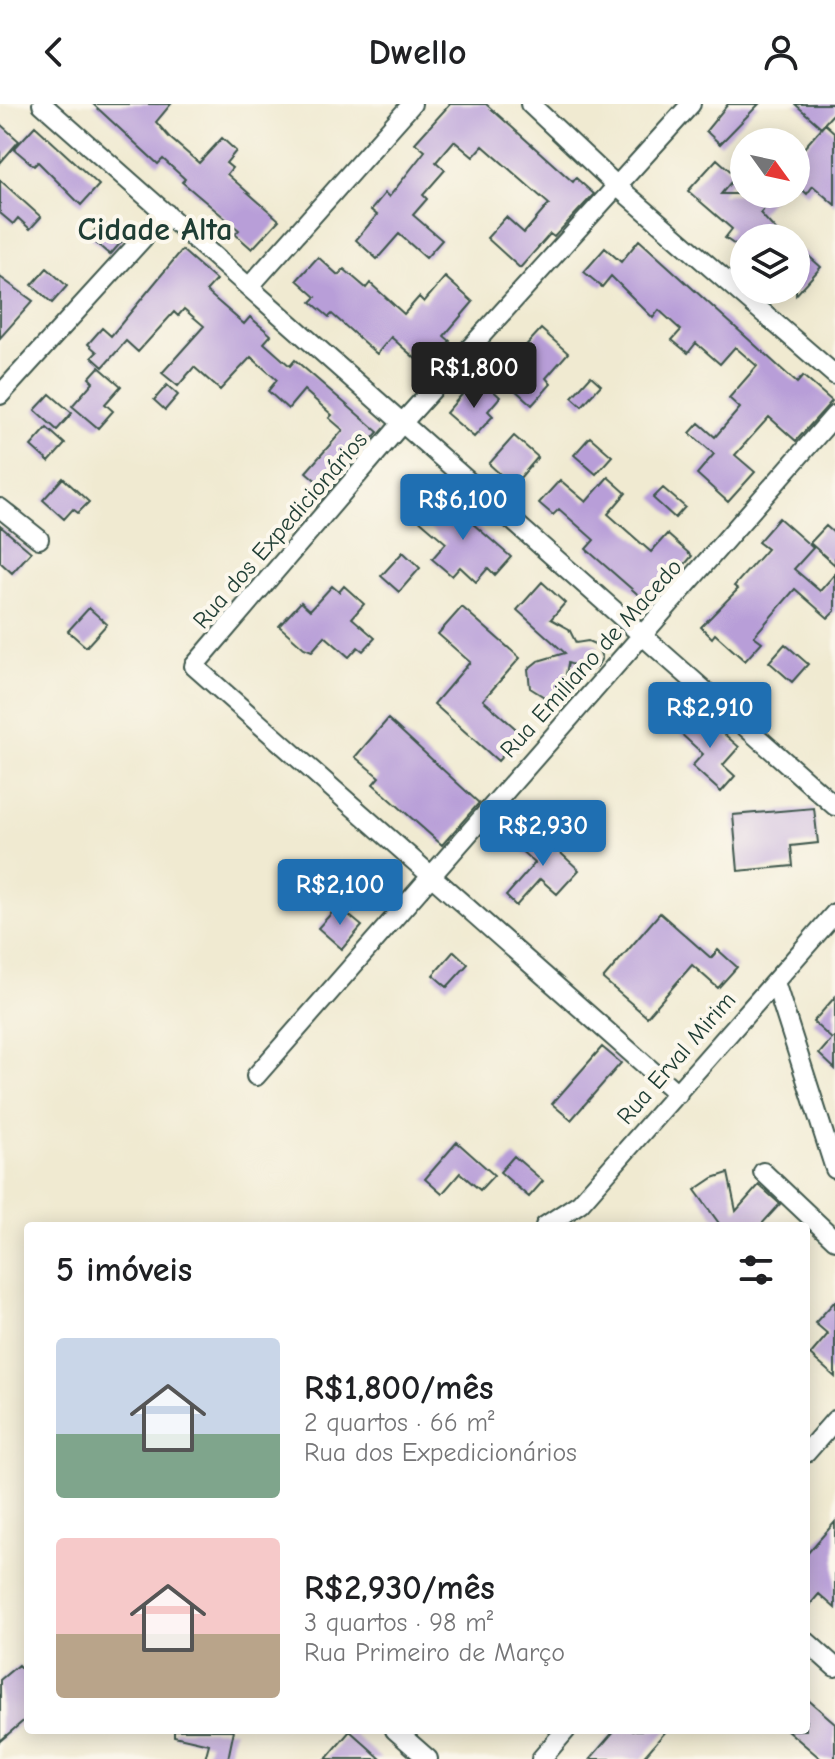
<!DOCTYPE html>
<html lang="pt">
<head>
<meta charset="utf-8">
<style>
  :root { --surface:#fff; --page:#f6f6f6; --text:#202124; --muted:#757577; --accent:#1f6fb2 }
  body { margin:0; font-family:"Comic Neue",sans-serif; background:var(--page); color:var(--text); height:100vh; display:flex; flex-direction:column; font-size:30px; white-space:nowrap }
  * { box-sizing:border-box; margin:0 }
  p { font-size:26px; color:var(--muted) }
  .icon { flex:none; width:44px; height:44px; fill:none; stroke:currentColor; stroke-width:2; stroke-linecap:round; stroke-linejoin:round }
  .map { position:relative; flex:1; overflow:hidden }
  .details { position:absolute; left:24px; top:1118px; width:786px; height:512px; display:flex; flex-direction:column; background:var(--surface); border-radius:8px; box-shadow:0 4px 20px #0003 }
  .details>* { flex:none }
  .needle { width:52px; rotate:123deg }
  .buttons { position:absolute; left:730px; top:24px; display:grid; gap:16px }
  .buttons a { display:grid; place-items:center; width:80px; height:80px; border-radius:50%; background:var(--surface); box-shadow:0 4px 20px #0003; font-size:40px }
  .price { position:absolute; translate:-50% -68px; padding:0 18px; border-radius:8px; background:var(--accent); color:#fff; font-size:26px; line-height:52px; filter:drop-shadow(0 2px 4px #0008) }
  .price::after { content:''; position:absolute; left:50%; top:48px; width:24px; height:18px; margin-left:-12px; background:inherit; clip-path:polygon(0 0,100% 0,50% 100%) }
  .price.current { background:#222; color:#fff }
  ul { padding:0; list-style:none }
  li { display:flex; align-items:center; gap:24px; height:200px; padding:0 32px }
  li span { display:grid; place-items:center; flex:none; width:224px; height:160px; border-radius:8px; color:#555 }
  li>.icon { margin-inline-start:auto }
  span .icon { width:96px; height:96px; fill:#fffc; stroke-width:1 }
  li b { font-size:34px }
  h2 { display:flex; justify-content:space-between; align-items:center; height:96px; padding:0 32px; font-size:34px }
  header { display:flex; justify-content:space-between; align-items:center; height:104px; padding:0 32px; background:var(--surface); font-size:36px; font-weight:700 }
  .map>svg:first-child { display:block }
  .building { fill:#b89ed8 }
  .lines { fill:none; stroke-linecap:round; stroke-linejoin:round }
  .street-casing { stroke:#3e574c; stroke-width:22 }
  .street { stroke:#fff; stroke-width:18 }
  .labels { text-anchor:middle; stroke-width:8; stroke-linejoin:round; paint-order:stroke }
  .street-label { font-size:24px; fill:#1f3d34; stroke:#fbf7ec }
  .district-label { font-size:32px; font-weight:bold; fill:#1f3d34; stroke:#fbf7ec }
</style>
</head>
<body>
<header><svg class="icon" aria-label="back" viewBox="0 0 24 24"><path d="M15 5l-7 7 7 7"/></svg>Dwello<svg class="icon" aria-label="person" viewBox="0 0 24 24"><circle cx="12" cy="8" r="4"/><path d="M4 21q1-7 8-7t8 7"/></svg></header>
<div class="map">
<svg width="835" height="1655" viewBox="0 0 835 1655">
  <rect width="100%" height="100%" fill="#fbf7ec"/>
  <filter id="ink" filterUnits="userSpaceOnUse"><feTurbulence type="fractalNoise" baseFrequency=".0125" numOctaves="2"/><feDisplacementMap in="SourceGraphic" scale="16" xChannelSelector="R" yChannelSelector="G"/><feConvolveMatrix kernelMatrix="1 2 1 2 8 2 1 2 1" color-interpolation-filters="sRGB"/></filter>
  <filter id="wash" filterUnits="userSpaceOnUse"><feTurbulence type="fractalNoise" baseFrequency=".006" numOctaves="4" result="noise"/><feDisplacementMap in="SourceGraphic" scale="32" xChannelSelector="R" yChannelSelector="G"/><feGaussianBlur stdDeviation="1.8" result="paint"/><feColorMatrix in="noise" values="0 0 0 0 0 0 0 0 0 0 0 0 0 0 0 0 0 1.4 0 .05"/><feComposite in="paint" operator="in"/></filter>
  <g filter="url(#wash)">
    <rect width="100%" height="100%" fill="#f0ead1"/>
    <g id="blocks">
      <path class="building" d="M93 0H171L156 18 170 34 199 59 222 34 236 47 226 59 232 64 227 70 279 116 252 145 235 130 239 126 182 78 185 75 163 55 158 60Z
        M450 0H486L573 78 576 74 594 90 554 133 550 130 520 164 487 134 506 113 524 129 549 100 483 42 473 53 454 37 436 58 445 66 423 91 427 95 413 111 442 136 426 154 399 130 377 155 356 136 377 111 371 106 385 89 389 93 425 47 415 39Z
        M728 0H759L720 40 706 27Z
        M795 0H835V8L821 23Z
        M0 20 19 37 0 59Z
        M825 20 835 29V101L813 82 807 90 796 80V53Z
        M35 22 99 81 81 101 38 58 34 62 14 45Z
        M717 55 736 72 721 90H777L760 109 783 134H744V147L725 134 732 125 688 87Z
        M0 76 41 113 30 125 18 114 13 120 0 109Z
        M102 118 123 136 110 151 89 133Z
        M639 136 797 279 803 272 832 297 796 337 769 313 735 351 755 368 728 398 697 370 714 350 690 329 699 319 715 333 740 304 729 294 757 262 735 243 720 260 696 239 688 249 672 236 681 226 659 206 653 214 611 172 602 183 584 168 605 144 621 158Z
        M182 146 216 176 206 187 244 220 250 213 271 231 264 239 290 262 295 256 378 328 328 387 306 368 343 326 329 314 332 311 304 286 288 305 268 287 277 276 251 253 220 286 194 263 178 282 162 269 204 222 184 205 178 212 174 208 138 248 126 237 103 263 92 253 97 248 88 240 102 224 111 232Z
        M803 147 821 163 796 191V154Z
        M318 153 338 171 344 165 366 184 370 179 404 210 419 193 424 198 445 173 473 198 444 232 450 237 426 264 391 233 377 250 332 210 329 213 311 198 316 193 297 176Z
        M47 164 67 182 52 199 32 181Z
        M0 173 33 197 0 234Z
        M541 225 568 249 546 274 551 280 532 301 504 276 525 252 520 248Z
        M99 263 121 282 105 300 113 307 98 324 72 302 93 278 89 274Z
        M591 272 601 281 582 302 572 293Z
        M167 281 178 291 165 306 154 296Z
        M487 281 500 293 488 307 493 312 474 333 446 309 465 287 475 295Z
        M50 290 72 309 57 326 35 306Z
        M47 324 65 340 49 358 31 342Z
        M514 332 538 353 513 382 489 360Z
        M590 333 612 352 596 370 574 351Z
        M608 373 626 389 608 410 651 448 667 430 692 452 650 501 586 445 594 436 559 405 553 411 539 399 560 376 586 398Z
        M63 374 89 398 78 409 73 405 64 415 43 396Z
        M663 384 685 403 675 414 653 394Z
        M449 393 466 409 464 412 511 453 495 471 488 464 476 478 460 463 452 472 432 455 446 439 418 415 431 400 438 406Z
        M779 414 813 444 794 465 820 487 835 470V507L828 514 795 485 754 532 762 538 745 557 715 530 712 534 701 523 738 485 734 482 767 445 758 438Z
        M0 422 31 448 12 469 0 458Z
        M826 422 835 430V461L810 439Z
        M403 448 420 464 399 488 381 472Z
        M542 478 565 499 551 515 569 525 576 539 588 537 597 541 602 554 597 563 588 566 568 559 563 586 546 594 530 584 528 565 538 557 565 549 517 506Z
        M332 482 339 488 344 482 364 500 352 514 375 534 363 547 358 543 349 553 325 532 312 547 304 544 279 522 301 498 310 506Z
        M462 503 520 554 483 596 522 630 498 657 434 600 470 558 438 530Z
        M89 504 107 520 86 543 68 527Z
        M785 540 808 560 792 578 769 558Z
        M698 607 739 643 723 661 735 672 721 688 692 662 703 650 679 628Z
        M388 615 479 699 442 741 373 680 379 673 355 653Z
        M814 704 818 739 791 742 793 762 738 767 733 711Z
        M536 726 579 766 557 790 540 775 516 802 506 792 535 759 519 745Z
        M303 771 315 781 302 796 290 785Z
        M338 802 362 822 342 845 318 824Z
        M660 809 711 854 718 846 737 863 718 884 692 861 647 913 603 875Z
        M454 847 468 860 447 883 433 871Z
        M835 893V965L819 950 832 935 813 918Z
        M602 943 621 959 571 1016 552 1000Z
        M457 1038 494 1071 480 1086 460 1069 442 1090 425 1075Z
        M514 1052 543 1077 529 1093 500 1068Z
        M728 1069 736 1107 759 1081 780 1100 760 1122H721L695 1086 713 1074Z
        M835 1197V1273L810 1251 828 1230 815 1219Z
        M835 1418V1504L819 1490 806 1505V1451Z
        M18 1561 28 1572V1613L0 1637V1576Z
        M806 1594 835 1619V1655H821L787 1626H806Z
        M174 1626H234L228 1655H205L209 1640 174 1632Z
        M615 1626H667L642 1655H590Z
        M350 1627 370 1645 381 1655H326Z"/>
    </g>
  </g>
  <g filter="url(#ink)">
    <use href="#blocks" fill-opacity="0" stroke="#3e574c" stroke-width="2"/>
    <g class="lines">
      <g class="street-casing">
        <path id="street" d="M42 0 835 702
          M530 0 618 83 835 271
          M249 183 412 0
          M0 291 166 109
          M0 404 39 435
          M775 878 835 1065
          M256 972 835 311
          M678 990 194 562 403 318 691 0
          M763 1068 835 1136
          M545 1122 580 1099 835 809
          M806 1349 835 1316
          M806 1537 835 1563
          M395 1626 428 1655
          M541 1655 566 1626"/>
      </g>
      <use href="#street" class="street"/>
    </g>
  </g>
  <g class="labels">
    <g class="street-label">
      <text transform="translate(280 426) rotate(-49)" y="8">Rua dos Expedicionários</text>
      <text transform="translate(591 554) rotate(-48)" y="8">Rua Emiliano de Macedo</text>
      <text transform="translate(676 954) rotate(-49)" y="8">Rua Erval Mirim</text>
    </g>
    <g class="district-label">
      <text x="155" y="136">Cidade Alta</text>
    </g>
  </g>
</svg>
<div class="buttons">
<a><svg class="needle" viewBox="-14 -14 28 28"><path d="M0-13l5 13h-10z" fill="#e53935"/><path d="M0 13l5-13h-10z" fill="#757577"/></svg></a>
<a><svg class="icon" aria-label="layers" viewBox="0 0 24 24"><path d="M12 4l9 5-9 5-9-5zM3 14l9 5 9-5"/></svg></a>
</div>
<b class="price current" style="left:474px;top:306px">R$1,800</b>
<b class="price" style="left:463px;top:438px">R$6,100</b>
<b class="price" style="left:710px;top:646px">R$2,910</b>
<b class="price" style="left:543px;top:764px">R$2,930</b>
<b class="price" style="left:340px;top:823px">R$2,100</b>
<section class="details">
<h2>5 imóveis<svg class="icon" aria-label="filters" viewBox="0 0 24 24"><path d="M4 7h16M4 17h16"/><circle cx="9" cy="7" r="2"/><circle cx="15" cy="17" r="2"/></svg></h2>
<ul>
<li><span style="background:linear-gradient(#c9d6e8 60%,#7fa58c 0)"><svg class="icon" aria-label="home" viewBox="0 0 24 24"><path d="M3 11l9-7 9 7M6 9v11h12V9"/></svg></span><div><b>R$1,800/mês</b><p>2 quartos · 66 m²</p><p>Rua dos Expedicionários</p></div></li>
<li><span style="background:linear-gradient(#f6c9c9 60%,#b9a48a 0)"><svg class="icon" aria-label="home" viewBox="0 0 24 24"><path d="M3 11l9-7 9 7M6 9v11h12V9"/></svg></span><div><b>R$2,930/mês</b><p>3 quartos · 98 m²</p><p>Rua Primeiro de Março</p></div></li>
</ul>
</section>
</div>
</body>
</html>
